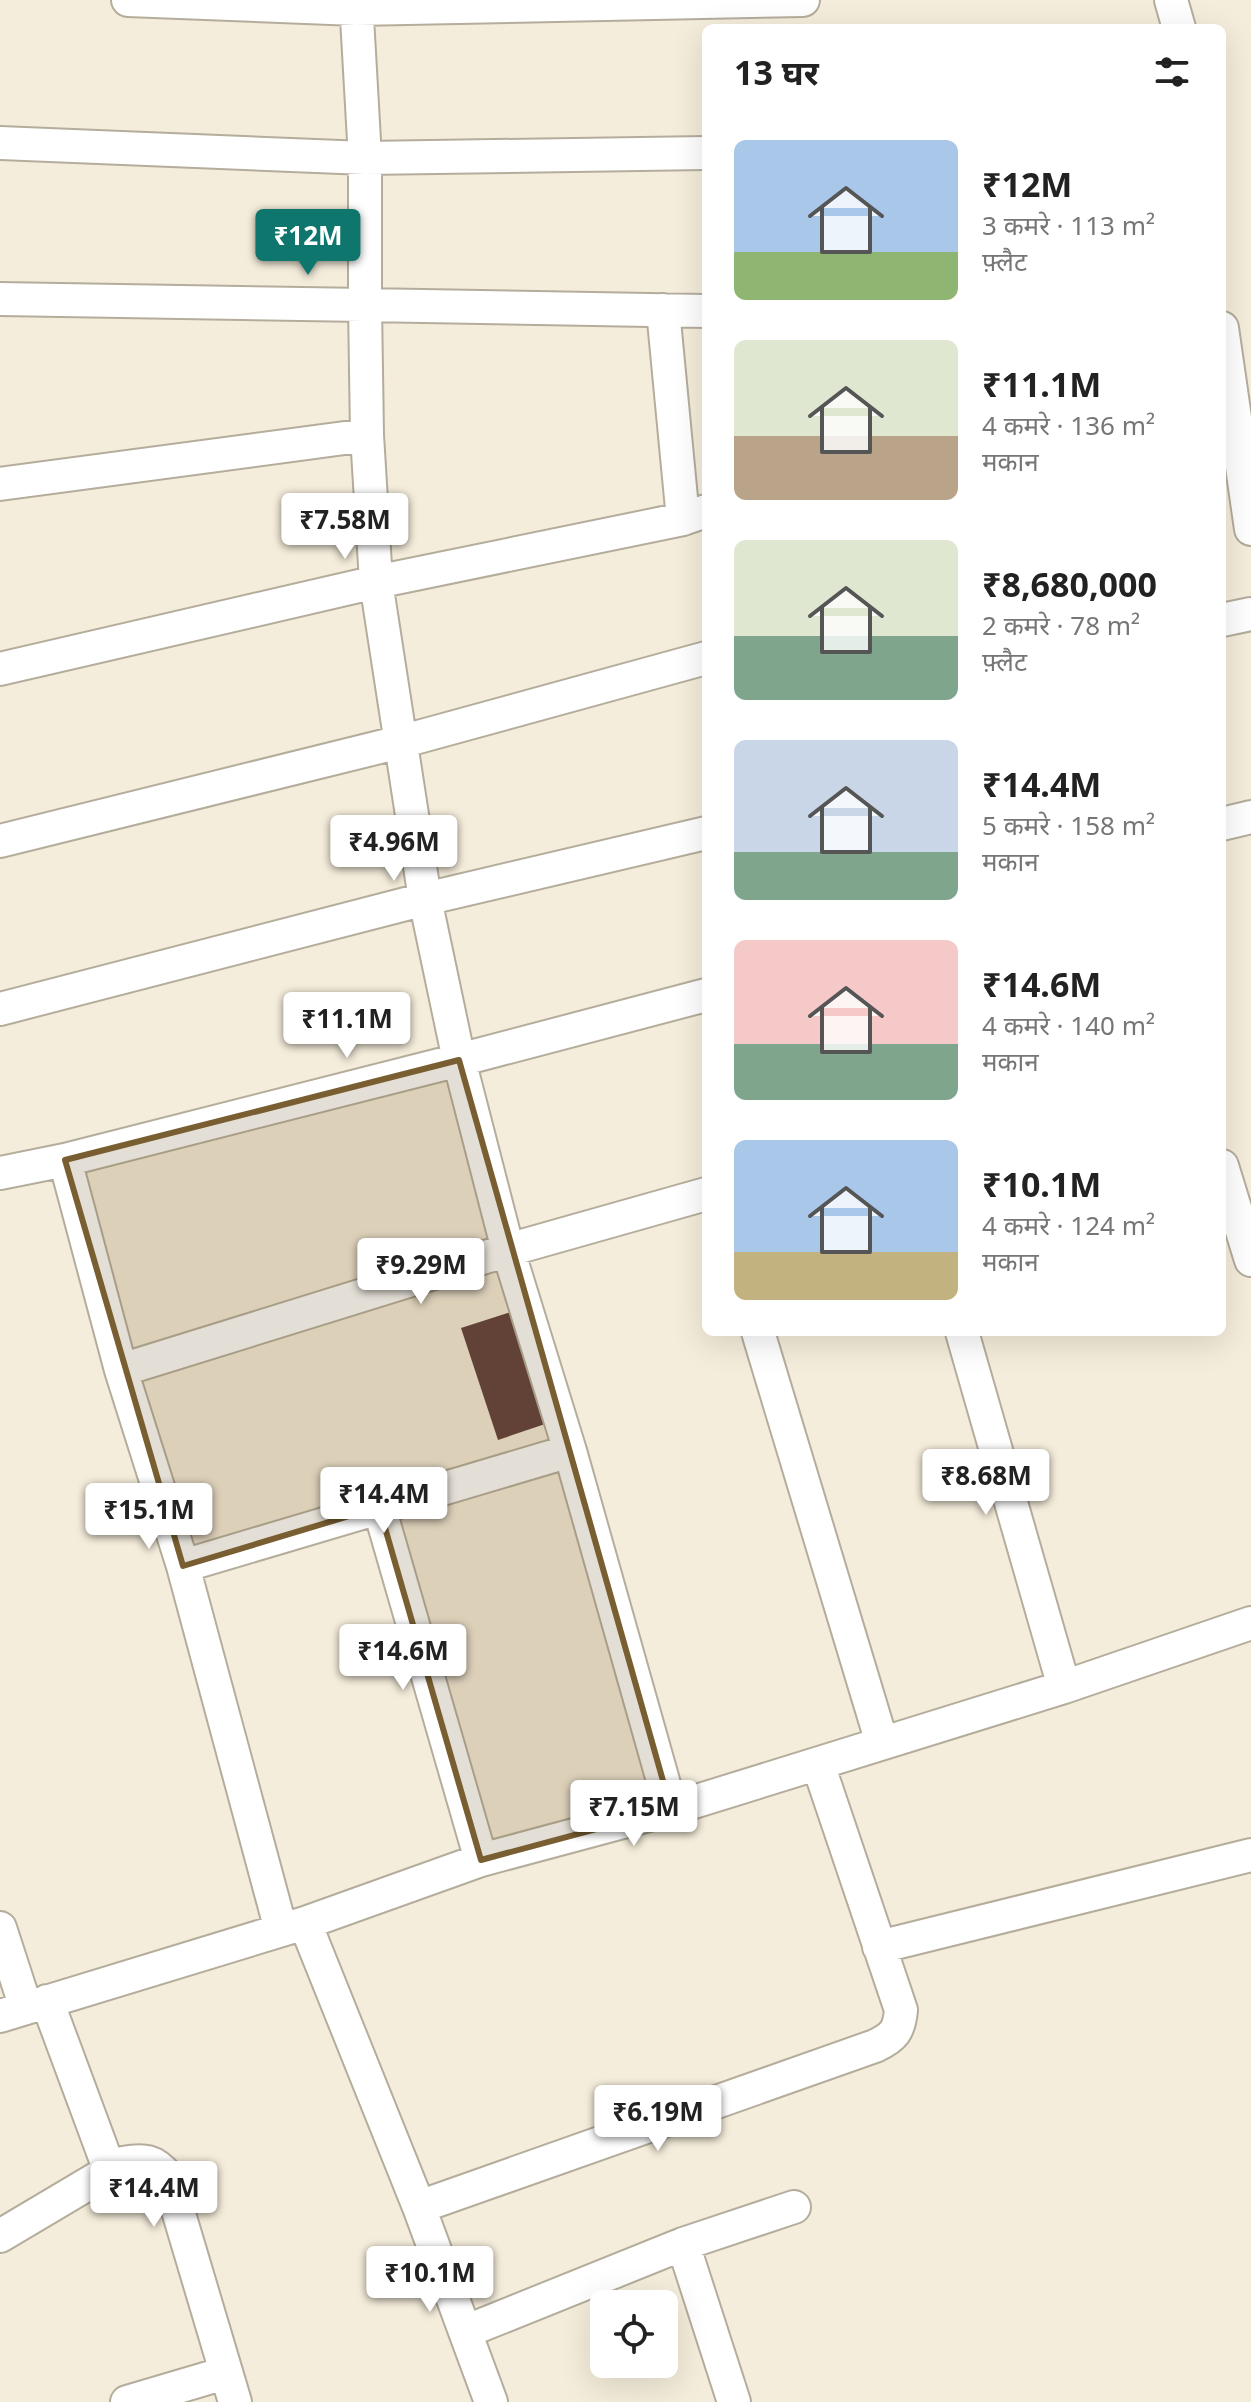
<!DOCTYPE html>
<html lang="hi">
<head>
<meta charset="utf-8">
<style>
  :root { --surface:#fff; --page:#f2f2f2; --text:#222; --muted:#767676; --accent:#0f766e }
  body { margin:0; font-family:"Noto Sans","Noto Sans Devanagari",sans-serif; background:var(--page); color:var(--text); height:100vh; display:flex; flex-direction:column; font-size:30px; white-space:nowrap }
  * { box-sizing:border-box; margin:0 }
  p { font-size:26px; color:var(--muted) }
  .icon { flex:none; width:44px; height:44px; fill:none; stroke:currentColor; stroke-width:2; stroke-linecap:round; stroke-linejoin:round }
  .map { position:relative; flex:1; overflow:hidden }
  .details { position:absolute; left:702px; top:24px; width:524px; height:1312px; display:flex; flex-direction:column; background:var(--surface); border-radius:12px; box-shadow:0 8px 32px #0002 }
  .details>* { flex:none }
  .buttons { position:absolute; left:590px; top:2290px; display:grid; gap:16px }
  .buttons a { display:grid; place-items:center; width:88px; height:88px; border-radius:12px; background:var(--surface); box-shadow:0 8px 32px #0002; font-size:40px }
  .price { position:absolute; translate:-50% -68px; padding:0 18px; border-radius:8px; background:#fff; color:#222; font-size:26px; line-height:52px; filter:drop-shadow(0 2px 4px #0008) }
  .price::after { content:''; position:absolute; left:50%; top:48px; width:24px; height:18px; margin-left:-12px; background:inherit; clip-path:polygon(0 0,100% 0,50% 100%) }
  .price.active { background:var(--accent); color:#fff }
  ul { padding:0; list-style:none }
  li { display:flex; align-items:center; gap:24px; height:200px; padding:0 32px }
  li span { display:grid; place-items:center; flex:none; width:224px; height:160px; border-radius:12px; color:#555 }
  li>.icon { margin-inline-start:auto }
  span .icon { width:96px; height:96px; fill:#fffc; stroke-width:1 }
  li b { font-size:34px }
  h2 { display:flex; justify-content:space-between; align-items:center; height:96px; padding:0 32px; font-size:34px }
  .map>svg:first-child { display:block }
  .building { fill:#5d3b39 }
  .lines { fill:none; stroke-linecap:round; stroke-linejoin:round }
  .minor-casing { stroke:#b5ad9c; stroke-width:36 }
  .minor { stroke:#fff; stroke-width:32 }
  .marked { fill:#785e30; fill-opacity:0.2; stroke:#785e30; stroke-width:6; stroke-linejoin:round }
</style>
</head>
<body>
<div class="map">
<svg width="1251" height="2402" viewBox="0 0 1251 2402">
  <rect width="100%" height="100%" fill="#f5eddb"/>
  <path class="building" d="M517 1310 554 1421 498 1440 461 1328Z"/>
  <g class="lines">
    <g class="minor-casing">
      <path id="minor" d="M128 0 356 9 803 0
        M1171 0 1179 28
        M0 143 365 158 706 153
        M0 299 365 305V158L356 0
        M663 310 683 519
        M1222 328 1251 529
        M0 484 367 435
        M1222 620 1251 614
        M0 669 376 582 683 519 706 511
        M1222 824 1251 817
        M0 841 400 742 706 658
        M0 1009 425 899 706 833
        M65 1160 121 1370 183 1566 281 1930
        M1222 1166 1251 1260
        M0 1173 65 1160 459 1060 706 995
        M758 1332 882 1743
        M962 1332 1064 1687
        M121 1370 508 1250 706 1194
        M379 1507 481 1860
        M183 1566 570 1451
        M671 1809 570 1451 508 1250 459 1060 425 899 376 582 367 435 365 305 706 311
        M305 1923 419 2207 875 2046C894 2037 899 2031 901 2010L818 1764
        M0 1928 26 2008
        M879 1947 1251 1855
        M47 2001 110 2171
        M0 2016 305 1923 481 1860 671 1809 1064 1687 1251 1623
        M419 2207 491 2402
        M0 2236 123 2163C144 2159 154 2160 168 2177L235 2402
        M683 2244 734 2402
        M467 2331 683 2244 794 2207
        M127 2402 225 2373"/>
    </g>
    <use href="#minor" class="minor"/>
  </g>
  <path class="marked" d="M459 1060 671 1809 481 1860 379 1507 183 1566 65 1160Z"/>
</svg>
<div class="buttons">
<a><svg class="icon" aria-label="locate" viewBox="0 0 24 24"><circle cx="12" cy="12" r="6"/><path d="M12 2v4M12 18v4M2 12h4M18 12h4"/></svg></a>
</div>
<b class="price active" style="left:308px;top:277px">₹12M</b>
<b class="price" style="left:345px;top:561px">₹7.58M</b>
<b class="price" style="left:394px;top:883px">₹4.96M</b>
<b class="price" style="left:347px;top:1060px">₹11.1M</b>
<b class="price" style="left:421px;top:1306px">₹9.29M</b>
<b class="price" style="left:986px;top:1517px">₹8.68M</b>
<b class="price" style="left:384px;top:1535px">₹14.4M</b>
<b class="price" style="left:149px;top:1551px">₹15.1M</b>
<b class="price" style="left:403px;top:1692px">₹14.6M</b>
<b class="price" style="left:634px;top:1848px">₹7.15M</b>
<b class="price" style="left:658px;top:2153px">₹6.19M</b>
<b class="price" style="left:154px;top:2229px">₹14.4M</b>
<b class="price" style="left:430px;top:2314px">₹10.1M</b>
<section class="details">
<h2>13 घर<svg class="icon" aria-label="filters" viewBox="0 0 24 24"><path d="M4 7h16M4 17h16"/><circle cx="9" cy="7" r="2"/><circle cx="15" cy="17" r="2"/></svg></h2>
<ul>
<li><span style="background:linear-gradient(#a9c7e8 70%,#8fb573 0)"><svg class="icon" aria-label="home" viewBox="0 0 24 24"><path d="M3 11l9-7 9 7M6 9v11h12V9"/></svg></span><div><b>₹12M</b><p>3 कमरे · 113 m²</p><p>फ़्लैट</p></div></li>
<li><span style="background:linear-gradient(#dfe7d0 60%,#b9a48a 0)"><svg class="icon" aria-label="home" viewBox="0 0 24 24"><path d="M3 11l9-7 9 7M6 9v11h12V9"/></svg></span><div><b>₹11.1M</b><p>4 कमरे · 136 m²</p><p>मकान</p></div></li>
<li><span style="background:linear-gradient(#dfe7d0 60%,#7fa58c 0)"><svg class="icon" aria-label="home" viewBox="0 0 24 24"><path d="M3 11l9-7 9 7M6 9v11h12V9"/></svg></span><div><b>₹8,680,000</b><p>2 कमरे · 78 m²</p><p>फ़्लैट</p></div></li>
<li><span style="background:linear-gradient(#c9d6e8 70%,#7fa58c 0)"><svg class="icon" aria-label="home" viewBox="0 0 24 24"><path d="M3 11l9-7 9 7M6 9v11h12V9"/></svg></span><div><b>₹14.4M</b><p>5 कमरे · 158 m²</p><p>मकान</p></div></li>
<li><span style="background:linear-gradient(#f6c9c9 65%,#7fa58c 0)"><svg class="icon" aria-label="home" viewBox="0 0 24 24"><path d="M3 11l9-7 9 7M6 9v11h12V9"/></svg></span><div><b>₹14.6M</b><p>4 कमरे · 140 m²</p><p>मकान</p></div></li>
<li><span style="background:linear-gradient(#a9c7e8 70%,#c2b280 0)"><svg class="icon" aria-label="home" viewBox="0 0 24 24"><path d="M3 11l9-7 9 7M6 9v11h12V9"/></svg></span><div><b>₹10.1M</b><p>4 कमरे · 124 m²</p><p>मकान</p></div></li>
</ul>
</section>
</div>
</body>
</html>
